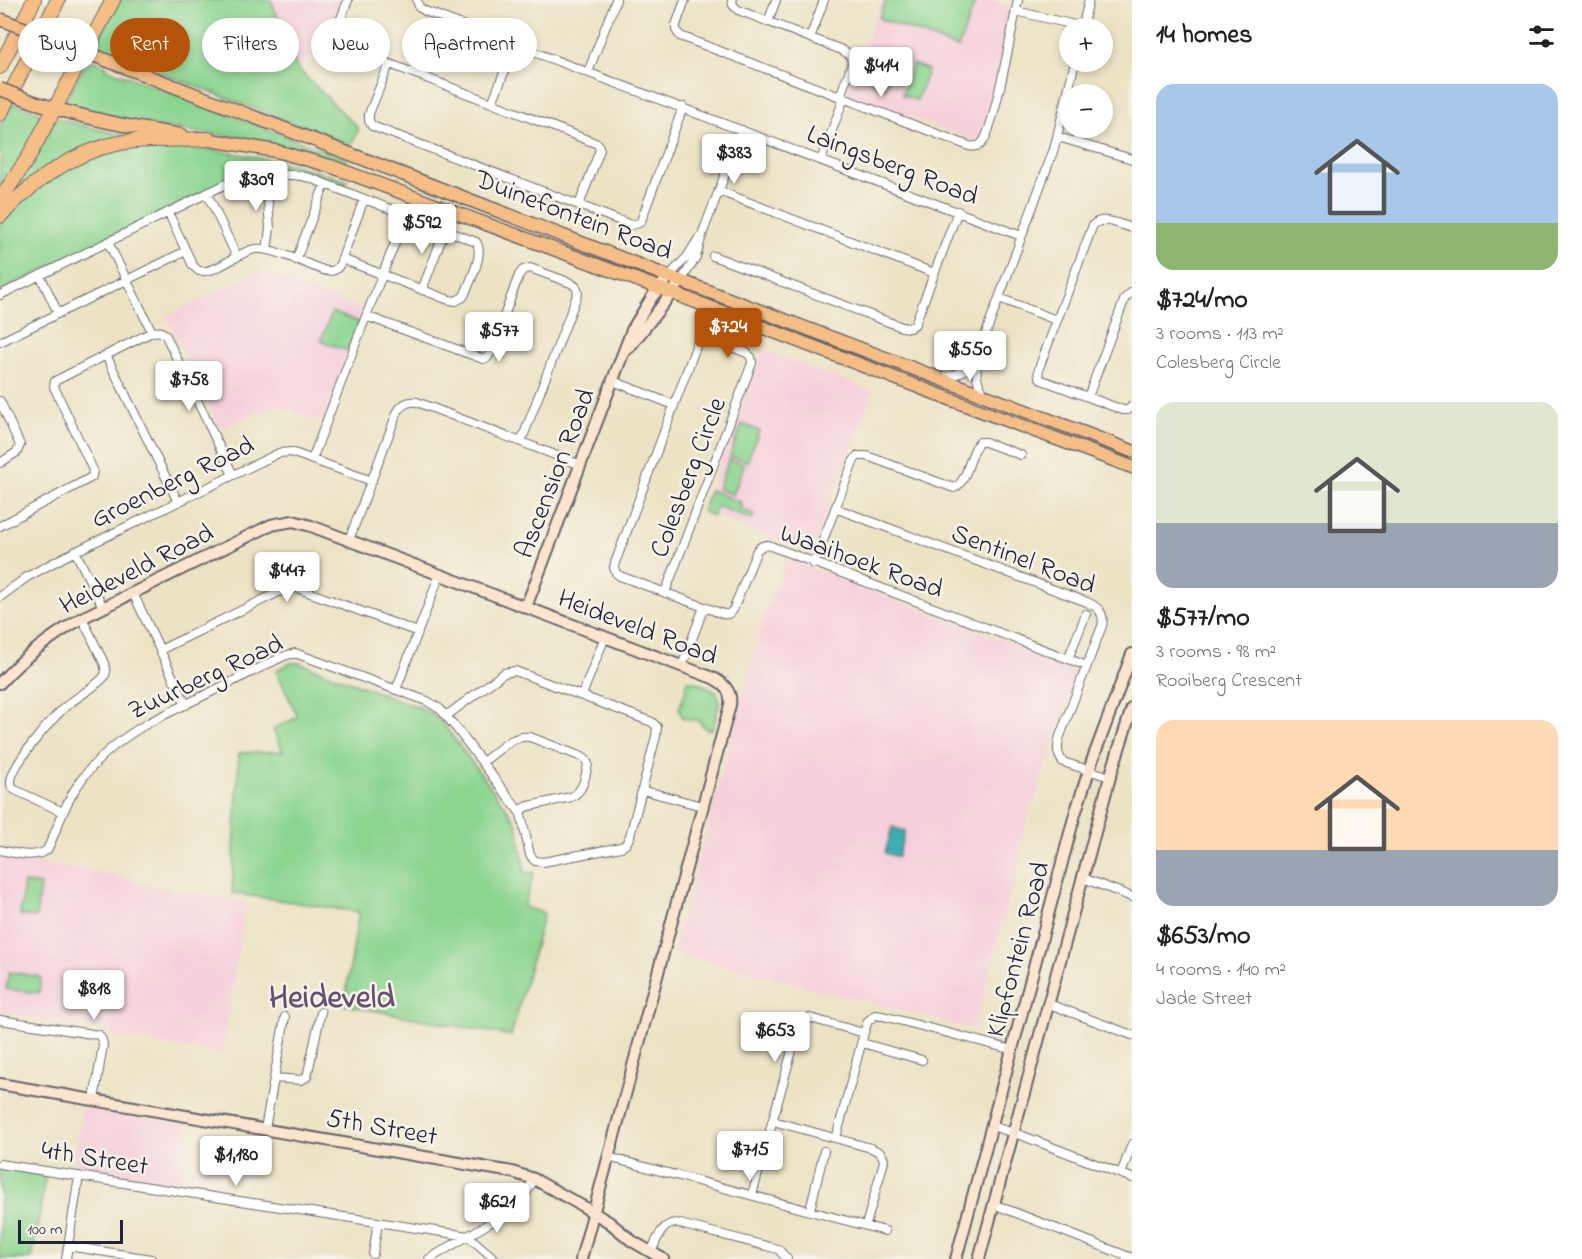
<!DOCTYPE html>
<html lang="en">
<head>
<meta charset="utf-8">
<style>
  :root { --surface:#fff; --page:#f2f2f2; --text:#222; --muted:#767676; --accent:#b45309 }
  body { margin:0; font-family:"Indie Flower",sans-serif; background:var(--page); color:var(--text); height:100vh; display:flex; flex-direction:column; font-size:22px; white-space:nowrap }
  * { box-sizing:border-box; margin:0 }
  p { font-size:20px; color:var(--muted) }
  .icon { flex:none; width:33px; height:33px; fill:none; stroke:currentColor; stroke-width:2; stroke-linecap:round; stroke-linejoin:round }
  .map { position:relative; flex:1; overflow:hidden }
  .panel { display:flex; flex-direction:column; background:var(--surface); width:450px }
  .panel>* { flex:none }
  .hud { position:absolute; left:18px; top:18px; width:570px; height:54px; display:flex; gap:12px }
  .buttons { position:absolute; left:1059px; top:18px; display:grid; gap:12px }
  .buttons a { display:grid; place-items:center; width:54px; height:54px; border-radius:50%; background:var(--surface); box-shadow:0 3px 9px #0003; font-size:30px }
  .scale { position:absolute; left:18px; bottom:15px; width:105px; box-sizing:border-box; padding-left:6px; border:3px solid #22223b; border-top:0; font-size:16px; line-height:21px; white-space:nowrap; color:#22223b; -webkit-text-stroke:4px #f7f3e8; paint-order:stroke }
  .price { position:absolute; translate:-50% -51px; padding:0 14px; border-radius:6px; background:#fff; color:#222; font-size:20px; line-height:39px; filter:drop-shadow(0 2px 3px #0008) }
  .price::after { content:''; position:absolute; left:50%; top:36px; width:18px; height:14px; margin-left:-9px; background:inherit; clip-path:polygon(0 0,100% 0,50% 100%) }
  .price.on { background:var(--accent); color:#fff }
  ul { padding:0; list-style:none }
  li { display:grid; align-content:center; gap:12px; height:318px; padding:0 24px }
  li span { display:grid; place-items:center; height:186px; border-radius:18px; color:#555 }
  li>.icon { margin-inline-start:auto }
  span .icon { width:108px; height:108px; fill:#fffc; stroke-width:1 }
  li b { font-size:26px }
  h2 { display:flex; justify-content:space-between; align-items:center; height:72px; padding:0 24px; font-size:26px }
  .chip { padding:0 21px; border-radius:27px; background:var(--surface); box-shadow:0 3px 9px #0003; font-size:21px; line-height:54px }
  .chip.on { background:var(--accent); color:#fff }
  main { display:flex; flex:1; min-height:0 }
  .map>svg:first-child { display:block }
  .built { fill:#f5cfda }
  .green { fill:#8cd591; stroke:#577c66; stroke-width:1.5 }
  .water { fill:#3badb3; stroke:#2e6877; stroke-width:1.5 }
  .lines { fill:none; stroke-linecap:round; stroke-linejoin:round }
  .street-casing { stroke:#69666b; stroke-width:10 }
  .secondary-casing { stroke:#69666b; stroke-width:14 }
  .primary-casing { stroke:#69666b; stroke-width:15 }
  .highway-casing { stroke:#69666b; stroke-width:16 }
  .street { stroke:#fff; stroke-width:8 }
  .secondary { stroke:#fbe5cf; stroke-width:10 }
  .primary { stroke:#f6be87; stroke-width:12 }
  .highway { stroke:#f6be87; stroke-width:14 }
  .primary-bridge-casing { stroke:#69666b; stroke-width:15; stroke-linecap:butt }
  .primary-bridge { stroke:#f6be87; stroke-width:12 }
  .labels { text-anchor:middle; stroke-width:5; stroke-linejoin:round; paint-order:stroke }
  .street-label { font-size:27px; fill:#22223b; stroke:#f7f3e8 }
  .district-label { font-size:33px; font-weight:bold; fill:#655072; stroke:#f7f3e8 }
</style>
</head>
<body>
<main>
<div class="map">
<svg width="1132" height="1259" viewBox="0 0 1132 1259">
  <rect width="100%" height="100%" fill="#f7f3e8"/>
  <filter id="ink" filterUnits="userSpaceOnUse"><feTurbulence type="fractalNoise" baseFrequency=".0167" numOctaves="2"/><feDisplacementMap in="SourceGraphic" scale="12" xChannelSelector="R" yChannelSelector="G"/><feConvolveMatrix kernelMatrix="1 2 1 2 8 2 1 2 1" color-interpolation-filters="sRGB"/></filter>
  <filter id="wash" filterUnits="userSpaceOnUse"><feTurbulence type="fractalNoise" baseFrequency=".008" numOctaves="4" result="noise"/><feDisplacementMap in="SourceGraphic" scale="24" xChannelSelector="R" yChannelSelector="G"/><feGaussianBlur stdDeviation="1.35" result="paint"/><feColorMatrix in="noise" values="0 0 0 0 0 0 0 0 0 0 0 0 0 0 0 0 0 1.4 0 .05"/><feComposite in="paint" operator="in"/></filter>
  <g filter="url(#wash)">
    <rect width="100%" height="100%" fill="#ece3c5"/>
    <path class="built" d="M271 0H342L324 47 297 68Z
      M882 0H993L1011 7 987 117 979 137 972 140 847 93Z
      M260 271 364 310 322 421 275 404 220 430 166 316Z
      M763 350 873 391 813 548 806 551 702 511Z
      M788 559 1075 668 1078 675 1052 743 1035 803 1031 805 1019 849 1021 854 974 1029 673 953 759 636 766 611Z
      M0 857 134 878 133 883 246 902 222 1054 110 1036 111 1030 0 1013Z
      M82 1107 188 1125 179 1186 73 1169Z"/>
    <path class="green" d="M117 0H271L297 68 359 129 351 145 103 51 99 46V40Z
      M886 0H976L958 48 879 18Z
      M882 53 897 58 886 88 871 83Z
      M93 61 106 65 105 68 346 159 344 165 301 152 266 143 229 136 136 124 66 106V101L85 65 88 62Z
      M913 64 928 70 917 100 902 95Z
      M12 103 39 112 42 114V119L13 170 0 189V127Z
      M57 118 88 127 128 136 11 196Z
      M134 146C209 146 276 157 347 181L344 189 303 174 219 185 0 291V222L16 204 76 163 112 151Z
      M332 312 359 322 348 351 321 341Z
      M742 424 759 431 747 462 730 456Z
      M729 459 744 465 733 495 718 489Z
      M710 490 742 503 740 509 754 514 752 520 717 506 713 516 702 511Z
      M290 663H300L426 710 441 721 513 817 517 825 525 873 534 872 524 907 544 913 511 1036 344 1005 359 912 232 893 239 753 283 751 273 729 296 718 297 715 276 670Z
      M689 681H693C727 694 721 695 713 728L709 730 706 729 699 721 683 718 679 709 686 689 685 686Z
      M24 883 40 885 36 917 20 915Z
      M9 972 41 977 39 993 6 989Z
      M0 1167 46 1174 32 1259H0Z"/>
    <path class="water" d="M892 827 905 831 898 857 885 853Z"/>
  </g>
  <g filter="url(#ink)">
    <g class="lines">
      <g class="street-casing">
        <path id="street" d="M348 0 334 37 338 44 598 144 600 150 579 205
          M417 0 419 7 425 11 1021 236
          M685 0 676 25V30L680 36 969 146C974 147 978 147 982 143 994 131 1013 23 1018 0
          M732 0 733 5 738 10 842 50 850 55 852 63 851 67 840 96
          M1016 11 1083 27
          M768 22 776 0
          M1082 28 1089 0
          M810 38 824 0
          M389 64 369 114V121L372 126 631 225 639 223 641 221 683 107
          M588 72 616 0
          M492 103 515 45
          M1058 137 1132 159
          M821 160 844 98
          M266 177 270 228 267 250
          M719 191 934 273
          M207 193 237 257
          M168 212 193 266 199 271C217 274 237 252 255 249 272 247 306 264 323 270 330 272 336 272 340 264L364 199
          M1132 228C1121 225 1102 215 1093 225L1039 368C1038 374 1038 376 1042 380L1088 397 1125 298 1132 292
          M108 242 152 332
          M713 256 902 327 910 328 915 324 958 211
          M296 260 325 184
          M40 275 58 313
          M669 276 687 257 699 238
          M681 281 696 257 703 232 742 130
          M422 290 445 230
          M0 295 226 184C246 175 290 172 310 178L476 242C485 253 470 281 465 294L463 297 456 301 449 300 342 259
          M999 298 1056 320
          M366 316 406 215
          M0 342 186 251
          M106 355 178 502
          M941 378C961 375 966 371 977 355
          M613 381 674 405
          M984 394C974 378 976 370 979 352L1054 149 1075 62
          M1088 397 1123 410H1128L1132 406
          M0 401 20 445 17 452 0 463
          M312 460 366 316 483 359 487 358 491 352 519 275 523 270 530 268 571 283 576 287 578 293 521 442
          M835 508 1087 602C1098 607 1105 613 1102 626L1060 736C1057 745 1056 754 1063 762L1110 777
          M0 526 92 477 93 470 56 391 54 387 55 381 152 332C158 331 162 331 166 336L233 475
          M349 540 397 413C401 405 408 401 417 402L581 465
          M75 551 103 607
          M814 564 853 462 857 456H867L954 488C968 482 969 454 979 442H985L1021 455
          M133 593 186 705
          M665 593 752 363 751 357 747 353 709 338 702 339 697 344 615 563 614 568 616 573 620 576 723 614C728 615 732 613 734 608L757 550 762 546 768 545 1087 666
          M0 597 27 577 62 558 279 453 291 452 372 481
          M160 650 289 587 297 588 418 632
          M1068 659 1086 614
          M682 666 704 607
          M396 690 440 574
          M582 695 605 637
          M482 762C497 753 511 734 530 737L582 757 586 760 588 764C585 777 584 791 571 797L529 806 519 810
          M642 790 702 806
          M63 812 15 790C12 787 11 788 11 783 10 766 51 720 64 708 76 697 93 689 104 677L106 672 104 663 82 618
          M0 850C15 853 34 859 47 850 55 834 60 818 68 802 85 767 116 741 150 722L284 656 295 653 427 701 440 709 457 729 521 814 530 855 535 861 543 862 621 847 626 844 630 836 656 736 657 727 652 722 515 671 504 673 446 716
          M1083 878 1132 897
          M1049 1004 1132 1035
          M0 1020 99 1035 102 1040 103 1045 94 1100
          M862 1043 922 1060
          M274 1078 301 1080 307 1077 321 1012
          M773 1121 871 1148 881 1153 884 1160 883 1165 866 1225
          M992 1126 1023 1136 1132 1178
          M265 1129 285 1017
          M836 1138 864 1033 868 1021 875 1015 883 1016 1013 1050
          M608 1157 885 1231
          M0 1164 468 1236 495 1259
          M1121 1174 1132 1144
          M752 1195 798 1029 802 1021 810 1018 864 1033
          M993 1204 1132 1258
          M810 1210 824 1151
          M68 1246 151 1259
          M651 1252C657 1240 661 1224 676 1223L778 1249 787 1259
          M373 1254 378 1222
          M66 1259 79 1176
          M429 1259 493 1221 520 1204 534 1179"/>
      </g>
      <g class="secondary-casing">
        <path id="secondary" d="M629 348 681 281
          M526 607 632 330 652 297 669 276
          M0 683C23 657 52 636 82 618L271 525 293 521 311 526 713 678C725 684 732 692 730 705L581 1259
          M0 1084 512 1172 534 1179 584 1207 609 1222 632 1241 663 1259
          M956 1259 1075 814 1092 761 1132 654
          M979 1259 1110 777 1132 708"/>
      </g>
      <g class="primary-casing">
        <path id="primary" d="M59 42 657 272 1132 451
          M31 101C83 118 128 127 182 135
          M199 138 276 151 330 166 683 297 976 409 1132 467"/>
      </g>
      <g class="highway-casing">
        <path id="highway" d="M0 67 34 0
          M0 114 58 0
          M0 200 28 158 113 0
          M0 216C36 178 80 146 134 141 158 139 183 140 208 139"/>
      </g>
      <use href="#street" class="street"/>
      <use href="#secondary" class="secondary"/>
      <use href="#primary" class="primary"/>
      <use href="#highway" class="highway"/>
      <g class="primary-bridge-casing">
        <path id="primary-bridge" d="M0 19 59 42
          M0 89 31 101"/>
      </g>
      <use href="#primary-bridge" class="primary-bridge"/>
    </g>
  </g>
  <g class="labels">
    <g class="street-label">
      <text transform="translate(893 164) rotate(21)" y="9">Laingsberg Road</text>
      <text transform="translate(574 214) rotate(21)" y="9">Duinefontein Road</text>
      <text transform="translate(554 473) rotate(-69)" y="9">Ascension Road</text>
      <text transform="translate(687 477) rotate(-69)" y="9">Colesberg Circle</text>
      <text transform="translate(172 481) rotate(-26)" y="9">Groenberg Road</text>
      <text transform="translate(1024 558) rotate(21)" y="9">Sentinel Road</text>
      <text transform="translate(862 560) rotate(20)" y="9">Waaihoek Road</text>
      <text transform="translate(136 568) rotate(-27)" y="9">Heideveld Road</text>
      <text transform="translate(638 626) rotate(21)" y="9">Heideveld Road</text>
      <text transform="translate(205 676) rotate(-25)" y="9">Zuurberg Road</text>
      <text transform="translate(1017 949) rotate(-75)" y="9">Klipfontein Road</text>
      <text transform="translate(382 1126) rotate(10)" y="9">5th Street</text>
      <text transform="translate(95 1157) rotate(9)" y="9">4th Street</text>
    </g>
    <g class="district-label">
      <text x="332" y="1007">Heideveld</text>
    </g>
  </g>
</svg>
<div class="buttons">
<a>+</a>
<a>−</a>
</div>
<div class="scale">100 m</div>
<b class="price" style="left:881px;top:98px">$414</b>
<b class="price" style="left:734px;top:185px">$383</b>
<b class="price" style="left:256px;top:212px">$309</b>
<b class="price" style="left:422px;top:255px">$592</b>
<b class="price on" style="left:728px;top:359px">$724</b>
<b class="price" style="left:499px;top:363px">$577</b>
<b class="price" style="left:970px;top:382px">$550</b>
<b class="price" style="left:189px;top:412px">$758</b>
<b class="price" style="left:287px;top:603px">$447</b>
<b class="price" style="left:94px;top:1021px">$818</b>
<b class="price" style="left:775px;top:1063px">$653</b>
<b class="price" style="left:750px;top:1182px">$715</b>
<b class="price" style="left:236px;top:1187px">$1,180</b>
<b class="price" style="left:497px;top:1234px">$621</b>
<div class="hud">
<a class="chip">Buy</a>
<a class="chip on">Rent</a>
<a class="chip">Filters</a>
<a class="chip">New</a>
<a class="chip">Apartment</a>
</div>
</div>
<section class="panel">
<h2>14 homes<svg class="icon" aria-label="filters" viewBox="0 0 24 24"><path d="M4 7h16M4 17h16"/><circle cx="9" cy="7" r="2"/><circle cx="15" cy="17" r="2"/></svg></h2>
<ul>
<li><span style="background:linear-gradient(#a9c7e8 75%,#8fb573 0)"><svg class="icon" aria-label="home" viewBox="0 0 24 24"><path d="M3 11l9-7 9 7M6 9v11h12V9"/></svg></span><div><b>$724/mo</b><p>3 rooms · 113 m²</p><p>Colesberg Circle</p></div></li>
<li><span style="background:linear-gradient(#dfe7d0 65%,#9aa5b1 0)"><svg class="icon" aria-label="home" viewBox="0 0 24 24"><path d="M3 11l9-7 9 7M6 9v11h12V9"/></svg></span><div><b>$577/mo</b><p>3 rooms · 98 m²</p><p>Rooiberg Crescent</p></div></li>
<li><span style="background:linear-gradient(#ffd9b3 70%,#9aa5b1 0)"><svg class="icon" aria-label="home" viewBox="0 0 24 24"><path d="M3 11l9-7 9 7M6 9v11h12V9"/></svg></span><div><b>$653/mo</b><p>4 rooms · 140 m²</p><p>Jade Street</p></div></li>
</ul>
</section>
</main>
</body>
</html>
